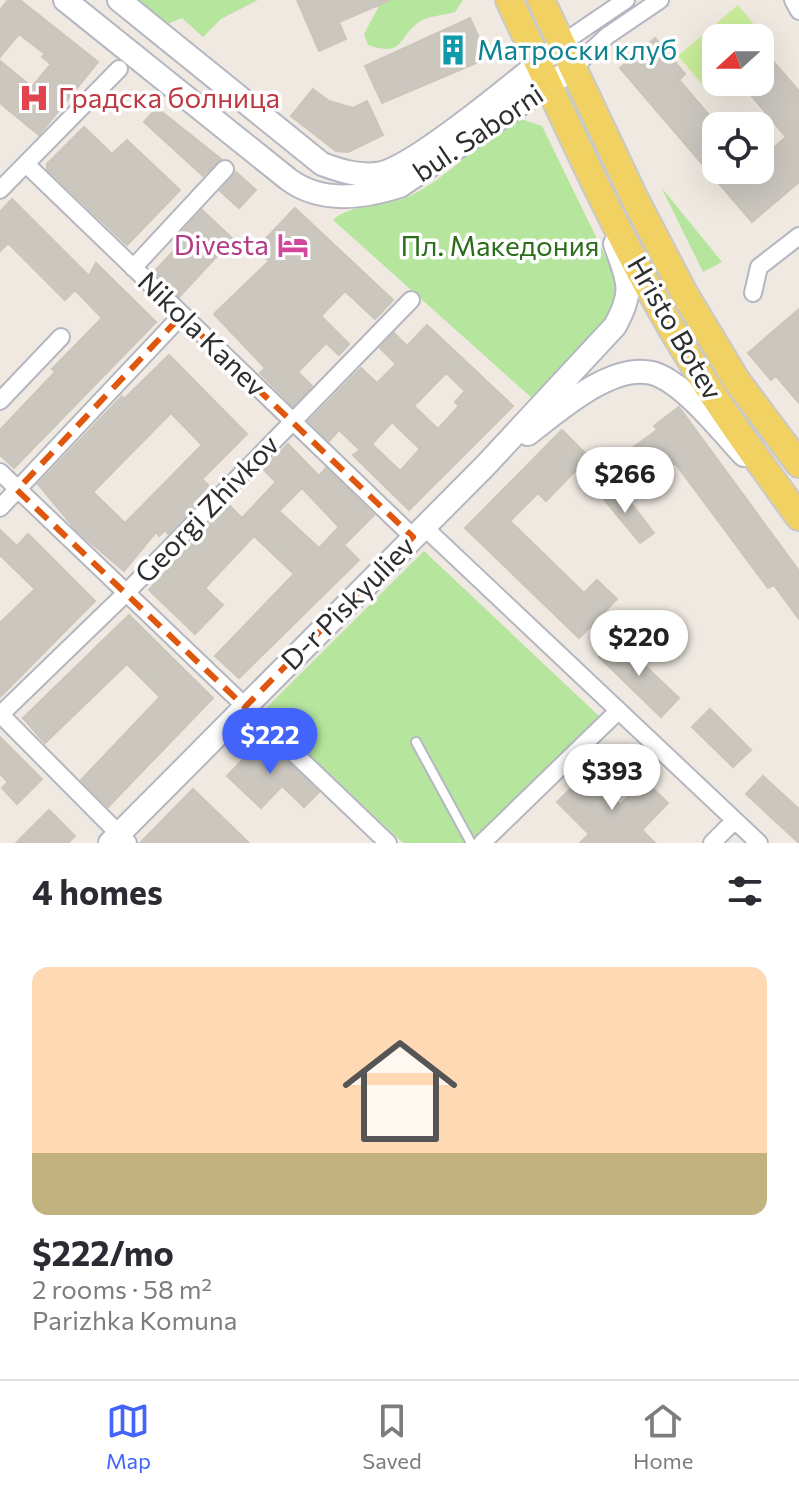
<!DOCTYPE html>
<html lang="en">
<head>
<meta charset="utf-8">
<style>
  :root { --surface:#fff; --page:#f7f7f7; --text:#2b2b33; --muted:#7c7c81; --line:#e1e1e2; --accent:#4264fb }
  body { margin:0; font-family:Commissioner,sans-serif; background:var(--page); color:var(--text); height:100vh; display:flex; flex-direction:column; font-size:30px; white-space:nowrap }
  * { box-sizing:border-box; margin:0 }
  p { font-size:26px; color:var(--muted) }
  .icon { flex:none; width:44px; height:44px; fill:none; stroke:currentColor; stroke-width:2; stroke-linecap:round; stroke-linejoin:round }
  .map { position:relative; height:843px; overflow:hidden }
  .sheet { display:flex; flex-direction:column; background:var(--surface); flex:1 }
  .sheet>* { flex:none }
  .needle { width:52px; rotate:249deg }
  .buttons { position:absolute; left:702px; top:24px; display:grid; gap:16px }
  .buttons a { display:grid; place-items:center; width:72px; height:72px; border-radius:16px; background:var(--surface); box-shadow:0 8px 32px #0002; font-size:40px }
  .price { position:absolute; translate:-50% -68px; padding:0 18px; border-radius:28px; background:#fff; color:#222; font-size:26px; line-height:52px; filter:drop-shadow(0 2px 4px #0008) }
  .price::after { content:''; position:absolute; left:50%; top:48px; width:24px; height:18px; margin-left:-12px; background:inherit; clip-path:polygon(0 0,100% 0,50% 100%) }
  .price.current { background:var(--accent); color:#fff }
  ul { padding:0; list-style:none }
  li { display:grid; align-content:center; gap:16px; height:424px; padding:0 32px }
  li+li { border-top:2px solid var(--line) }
  li span { display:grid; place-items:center; height:248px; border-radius:16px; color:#555 }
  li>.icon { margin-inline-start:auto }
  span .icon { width:144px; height:144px; fill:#fffc; stroke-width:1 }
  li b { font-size:34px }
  h2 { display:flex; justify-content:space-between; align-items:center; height:96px; padding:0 32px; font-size:34px }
  .menu { display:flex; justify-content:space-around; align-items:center; height:112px; border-top:2px solid var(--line); background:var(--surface); font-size:22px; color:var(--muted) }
  .menu a { display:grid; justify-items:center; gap:4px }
  .menu .current { color:var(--accent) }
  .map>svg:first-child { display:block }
  .green { fill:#b6e59e }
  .pitch { fill:#c9ec9a }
  .building { fill:#cbc7bf; stroke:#cbc5ba; stroke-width:2; fill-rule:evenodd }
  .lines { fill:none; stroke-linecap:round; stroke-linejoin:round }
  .lane-casing { stroke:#b4b7c1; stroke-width:12 }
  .street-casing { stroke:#b4b7c1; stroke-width:20 }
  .secondary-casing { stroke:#b4b7c1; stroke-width:26 }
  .primary-casing { stroke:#c9c9c9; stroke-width:30 }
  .lane { stroke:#fff; stroke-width:8 }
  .street { stroke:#fff; stroke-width:16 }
  .secondary { stroke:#fff; stroke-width:22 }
  .primary { stroke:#f2d163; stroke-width:26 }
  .marked { fill:none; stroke:#df570e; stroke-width:6; stroke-dasharray:16 10; stroke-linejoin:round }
  .labels { text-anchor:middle; stroke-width:7; stroke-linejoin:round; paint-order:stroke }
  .culture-label { font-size:28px; fill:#0d838f; stroke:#fff; text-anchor:start }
  .health-label { font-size:28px; fill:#be3a42; stroke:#fff; text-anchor:start }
  .street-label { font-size:28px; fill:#2e2e2e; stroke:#fff }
  .hotel-label { font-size:28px; fill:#b23c85; stroke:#fff; text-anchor:end }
  .park-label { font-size:28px; fill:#2c6e1b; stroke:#fff }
</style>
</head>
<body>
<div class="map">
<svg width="799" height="843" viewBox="0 0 799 843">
  <rect width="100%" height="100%" fill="#efe9e1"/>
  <path class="green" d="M137 0H258L221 19 203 37 182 18 167 24Z
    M371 0H463L455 12C445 15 427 16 419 22 396 39 405 57 368 45L364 34 378 8Z
    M518 118 542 126 618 282 615 312 533 399 333 220C351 203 387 207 410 196 450 177 479 140 518 118Z
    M661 187 722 262 703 272Z
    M424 551 600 717 471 843H403L263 711Z"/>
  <path class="pitch" d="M738 5 766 39 760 44V38H716V81L706 89 678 56Z"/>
  <path class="building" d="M8 0H20L98 62 39 135 0 103V61L32 87 51 64 42 57 45 54 19 34 0 57V10Z
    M297 0H390L339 22 346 39 319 51Z
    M470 18 488 58 382 103 365 66Z
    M655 38 685 74 679 80 716 123V170H760V160L786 137 740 82H760V71L772 60 799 91V182L752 222 620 68Z
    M313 89 329 101 353 108 367 101 383 135 348 152 336 151 291 116Z
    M157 108 221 159 203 176 144 122Z
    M84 127 112 154 127 140 180 190 127 245 47 169V164Z
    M236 172 256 190 239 208 220 191Z
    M12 199 89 276 96 263 156 322 14 468 0 455V430L55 372 52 369 102 318 75 290 65 300 8 243 0 251V212Z
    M295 208 393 300 375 319 345 291 321 316 349 344 339 355 326 343 298 372 312 386 293 406 260 373 265 368 214 314 269 261 256 249Z
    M202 210 233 239 179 297 154 272 180 244 175 239Z
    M799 309V403L776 376 771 380 748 353Z
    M427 325 513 406 409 510 353 455 360 450 339 430 329 441 309 421 361 368 377 383 396 364 380 348 394 333 407 346ZM446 373 465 391 455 402 459 406 438 429 414 406ZM392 422 420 449 400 471 372 444Z
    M169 355 247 434 202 479 212 489 168 534 165 530 159 536 156 532 124 571 76 530 38 484 122 396 124 399ZM171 413 202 445 125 523 93 492Z
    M679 407 799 571V619L774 585 768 588 675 463 627 498 654 533 640 543 578 468 546 501 538 493 510 521 584 593 597 580 617 599 579 638 465 528 562 430 602 470 657 430 654 426Z
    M288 444 319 476 326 468 374 515 344 545 359 560 239 678 215 656 294 574 254 536 205 588 223 605 195 634 149 590 228 504 242 518 276 482 263 469ZM302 488 339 527 319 548 279 511Z
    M0 530 17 546 28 534 95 601 0 697V623L35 589 0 555Z
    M129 615 213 698 108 807 81 780 160 697 127 664 45 743 23 718Z
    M616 638 679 698 661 717 599 657Z
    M710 709 751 750 733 767 692 727Z
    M0 737 42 779 17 804 2 788 8 782 0 774Z
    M263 738 319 792 304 807 282 786 261 808 227 776Z
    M588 772 620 805 644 780 668 803 642 830 655 843H580L589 834 557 802Z
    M763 776 799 809V843L746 794Z
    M193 789 249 843H140Z
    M49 810 75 836 68 843H16Z"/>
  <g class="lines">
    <g class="lane-casing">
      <path id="lane" d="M416 742 471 843"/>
    </g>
    <g class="street-casing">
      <path id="street" d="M793 0 799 11
        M561 44 626 0
        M572 69 607 36 660 0
        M26 164 413 537
        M0 190 119 69
        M133 268 225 169
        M753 293 759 267 799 236
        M0 401 61 337
        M0 472 388 843
        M0 508 181 316
        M424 527 759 843
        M0 714 128 843
        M0 715 125 594 411 300
        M482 843 617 712
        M712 843 734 821"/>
    </g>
    <g class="secondary-casing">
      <path id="secondary" d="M65 0 288 179C321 204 363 198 400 186L572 69
        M119 0 322 164C341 171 357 176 377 174 412 170 519 79 551 53
        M528 434C558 411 611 363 652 373 683 381 722 432 744 455
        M110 843 485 466 615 326C635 290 628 281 615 244"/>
    </g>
    <g class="primary-casing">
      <path id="primary" d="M509 0C561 111 611 225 673 331 711 396 755 456 799 517
        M541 0 635 199 684 293 737 381 799 464"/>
    </g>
    <use href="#lane" class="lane"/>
    <use href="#street" class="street"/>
    <use href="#secondary" class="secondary"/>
    <use href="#primary" class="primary"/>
  </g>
  <path class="marked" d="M181 316 413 537 245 707 17 490Z"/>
  <defs>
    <g id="building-bare" transform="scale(2.4)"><path d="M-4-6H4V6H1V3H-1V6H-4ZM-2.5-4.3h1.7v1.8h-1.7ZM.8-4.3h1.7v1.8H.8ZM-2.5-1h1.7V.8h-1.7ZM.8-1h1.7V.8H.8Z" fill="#0f9aa8" stroke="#fff" stroke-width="2.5" paint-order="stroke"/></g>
    <g id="hospital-bare" transform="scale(2.4)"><path d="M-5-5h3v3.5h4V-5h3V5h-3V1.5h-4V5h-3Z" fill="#e0444e" stroke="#fff" stroke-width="2.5" paint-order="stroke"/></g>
    <g id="hotel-bare" transform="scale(2.4)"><path d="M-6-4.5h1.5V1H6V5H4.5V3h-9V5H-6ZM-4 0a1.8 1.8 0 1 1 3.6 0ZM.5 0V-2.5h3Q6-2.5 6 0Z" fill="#d1479c" stroke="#fff" stroke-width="2.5" paint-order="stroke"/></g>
  </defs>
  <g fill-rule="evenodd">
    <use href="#building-bare" x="453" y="50"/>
    <use href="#hospital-bare" x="34" y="98"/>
    <use href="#hotel-bare" x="293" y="245"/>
  </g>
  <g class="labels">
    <g class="culture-label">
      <text x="477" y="60">Матроски клуб</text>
    </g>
    <g class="health-label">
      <text x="58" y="108">Градска болница</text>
    </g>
    <g class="street-label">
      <text transform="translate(478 133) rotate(-34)" y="10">bul. Saborni</text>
      <text transform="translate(675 328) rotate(60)" y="10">Hristo Botev</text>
      <text transform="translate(202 334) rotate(44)" y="10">Nikola Kanev</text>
      <text transform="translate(207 509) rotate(-46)" y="10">Georgi Zhivkov</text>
      <text transform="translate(348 603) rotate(-45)" y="10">D-r Piskyuliev</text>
    </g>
    <g class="hotel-label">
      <text x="269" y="255">Divesta</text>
    </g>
    <g class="park-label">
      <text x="500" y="256">Пл. Македония</text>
    </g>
  </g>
</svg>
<div class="buttons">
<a><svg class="needle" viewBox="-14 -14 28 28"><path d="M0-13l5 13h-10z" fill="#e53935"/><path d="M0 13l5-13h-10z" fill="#7c7c81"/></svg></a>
<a><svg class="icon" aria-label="locate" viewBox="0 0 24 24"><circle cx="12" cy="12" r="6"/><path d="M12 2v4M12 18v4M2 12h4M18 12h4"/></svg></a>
</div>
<b class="price" style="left:625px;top:515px">$266</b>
<b class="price" style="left:639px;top:678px">$220</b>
<b class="price current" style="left:270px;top:776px">$222</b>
<b class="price" style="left:612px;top:812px">$393</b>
</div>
<section class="sheet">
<h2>4 homes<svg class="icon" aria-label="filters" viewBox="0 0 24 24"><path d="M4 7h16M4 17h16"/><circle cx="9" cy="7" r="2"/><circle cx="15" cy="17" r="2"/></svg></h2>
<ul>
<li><span style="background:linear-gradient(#ffd9b3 75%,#c2b280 0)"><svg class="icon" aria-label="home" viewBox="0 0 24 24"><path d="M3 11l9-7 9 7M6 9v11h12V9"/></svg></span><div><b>$222/mo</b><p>2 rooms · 58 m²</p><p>Parizhka Komuna</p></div></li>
</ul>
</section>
<nav class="menu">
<a class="current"><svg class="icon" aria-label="map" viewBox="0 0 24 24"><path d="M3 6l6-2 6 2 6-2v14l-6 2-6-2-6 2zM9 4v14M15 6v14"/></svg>Map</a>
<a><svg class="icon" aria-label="saved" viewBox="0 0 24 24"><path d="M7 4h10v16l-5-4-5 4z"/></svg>Saved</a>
<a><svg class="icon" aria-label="home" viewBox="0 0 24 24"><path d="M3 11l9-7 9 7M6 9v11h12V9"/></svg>Home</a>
</nav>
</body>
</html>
